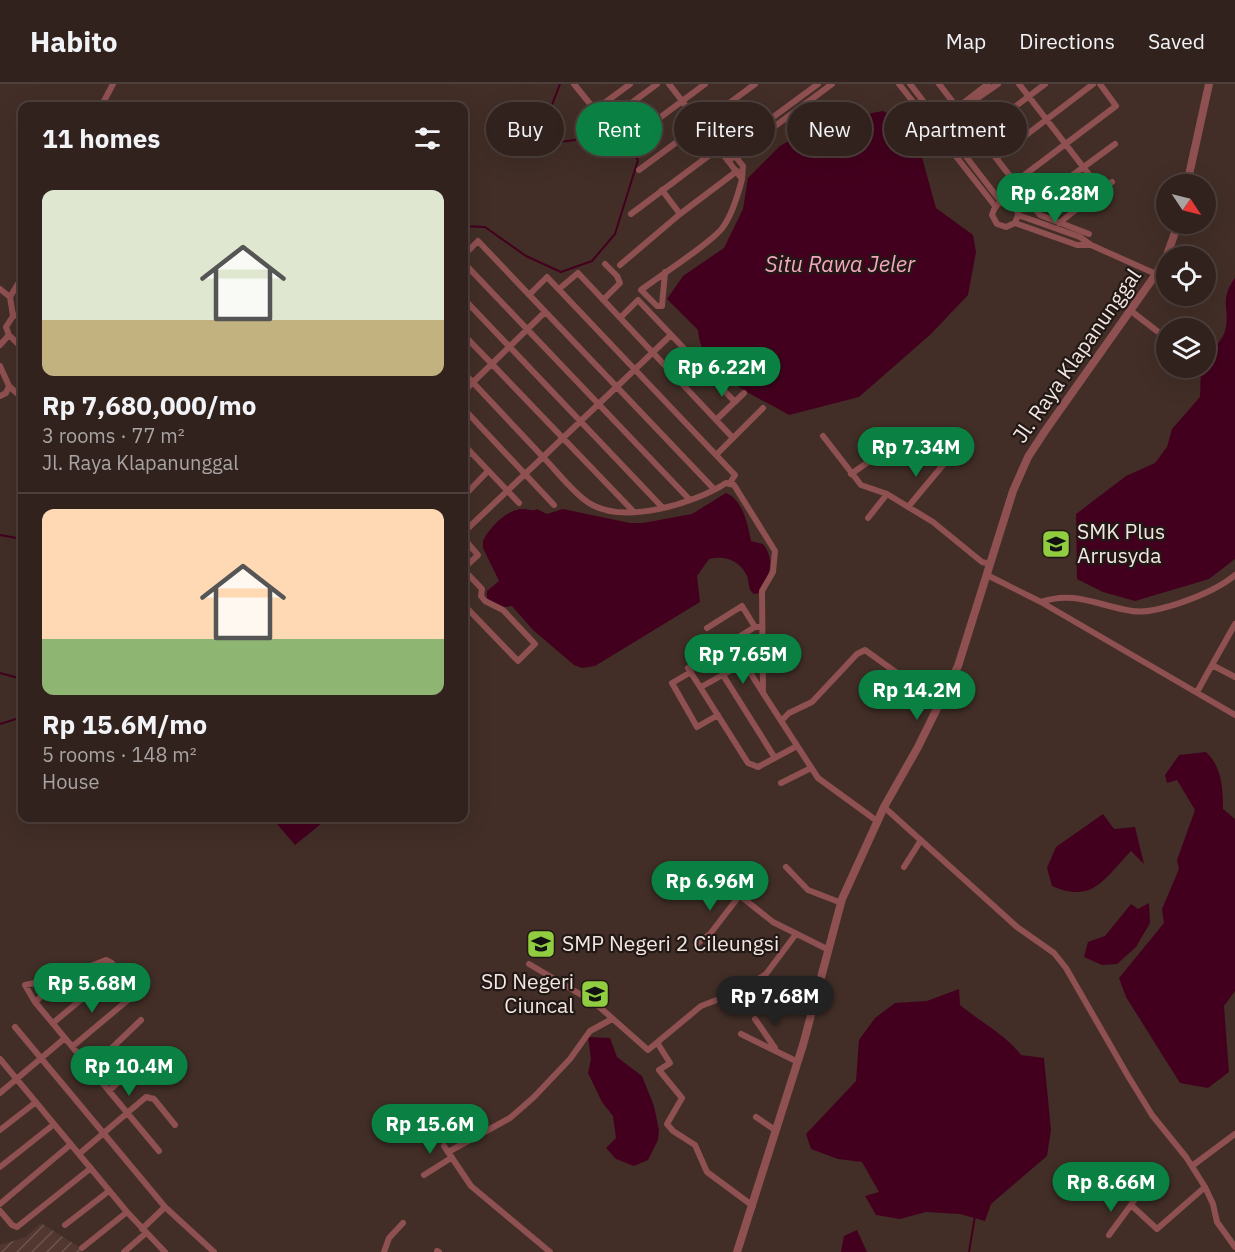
<!DOCTYPE html>
<html lang="en">
<head>
<meta charset="utf-8">
<style>
  :root { --surface:#32221d; --page:#3a2a26; --text:#f1f3f6; --muted:#a8a4a4; --line:#4d3f3b; --accent:#0b8043 }
  body { margin:0; font-family:"IBM Plex Sans",sans-serif; background:var(--page); color:var(--text); height:100vh; display:flex; flex-direction:column; font-size:22px; white-space:nowrap }
  * { box-sizing:border-box; margin:0 }
  p { font-size:20px; color:var(--muted) }
  .icon { flex:none; width:33px; height:33px; fill:none; stroke:currentColor; stroke-width:2; stroke-linecap:round; stroke-linejoin:round }
  .map { position:relative; flex:1; overflow:hidden }
  .drawer { position:absolute; left:18px; top:18px; width:450px; height:720px; display:flex; flex-direction:column; background:var(--surface); border-radius:12px; box-shadow:0 6px 24px #0002,0 0 0 2px var(--line) }
  .drawer>* { flex:none }
  .guide { position:absolute; left:486px; top:18px; width:570px; height:54px; display:flex; gap:12px }
  .needle { width:39px; rotate:125deg }
  .tools { position:absolute; left:1156px; top:90px; display:grid; gap:12px }
  .tools a { display:grid; place-items:center; width:60px; height:60px; border-radius:50%; background:var(--surface); box-shadow:0 6px 24px #0002,0 0 0 2px var(--line); font-size:30px }
  .price { position:absolute; translate:-50% -51px; padding:0 14px; border-radius:21px; background:var(--accent); color:#fff; font-size:20px; line-height:39px; filter:drop-shadow(0 2px 3px #0008) }
  .price::after { content:''; position:absolute; left:50%; top:36px; width:18px; height:14px; margin-left:-9px; background:inherit; clip-path:polygon(0 0,100% 0,50% 100%) }
  .price.current { background:#222; color:#fff }
  ul { padding:0; list-style:none }
  li { display:grid; align-content:center; gap:12px; height:318px; padding:0 24px }
  li+li { border-top:2px solid var(--line) }
  li span { display:grid; place-items:center; height:186px; border-radius:12px; color:#555 }
  li>.icon { margin-inline-start:auto }
  span .icon { width:108px; height:108px; fill:#fffc; stroke-width:1 }
  li b { font-size:26px }
  h2 { display:flex; justify-content:space-between; align-items:center; height:72px; padding:0 24px; font-size:26px }
  .tag { padding:0 21px; border-radius:27px; background:var(--surface); box-shadow:0 6px 24px #0002,0 0 0 2px var(--line); font-size:21px; line-height:54px }
  .tag.current { background:var(--accent); color:#fff }
  header { display:flex; align-items:center; gap:36px; box-sizing:border-box; height:84px; padding:0 30px; background:var(--surface); border-bottom:2px solid var(--line) }
  header strong { font-size:28px }
  nav { display:flex; gap:33px; margin-inline-start:auto; font-size:21px }
  .map>svg:first-child { display:block }
  .industrial { fill:url(#industrial-furrows) }
  .water { fill:#43001e }
  .lines { fill:none; stroke-linecap:round; stroke-linejoin:round }
  .stream { stroke:#43001e; stroke-width:2 }
  .minor { stroke:#8f5051; stroke-width:6 }
  .tertiary { stroke:#8f5051; stroke-width:8 }
  .labels { text-anchor:middle; stroke-width:4.5; stroke-linejoin:round; paint-order:stroke }
  .street-label { font-size:21px; fill:#f3e6e1; stroke:#221916 }
  .poi-label { font-size:21px; fill:#f3e6e1; stroke:#221916; text-anchor:start }
  .water-label { font-size:22px; font-style:italic; fill:#f3a6bc; stroke:#221916 }
</style>
</head>
<body>
<header>
<strong>Habito</strong>
<nav><a>Map</a><a>Directions</a><a>Saved</a></nav>
</header>
<div class="map">
<svg width="1235" height="1168" viewBox="0 0 1235 1168">
  <defs>
    <pattern id="industrial-furrows" width="10" height="10" patternUnits="userSpaceOnUse" patternTransform="scale(1.5)"><rect width="10" height="10" fill="#51372f"/><path d="M-1 1l2-2M0 10L10 0M9 11l2-2" fill="none" stroke="#6a544d"/></pattern>
  </defs>
  <rect width="100%" height="100%" fill="#422e27"/>
  <path class="industrial" d="M41 1139 79 1163 83 1168H0V1161L26 1153Z"/>
  <path class="water" d="M883 27 904 38 918 59 936 124 973 151 976 168 968 211 931 250 859 313 789 331C756 312 700 290 698 246L667 215 683 192 724 164 743 125 748 94 780 62 820 39Z
    M1235 194V475L1209 495 1135 517 1103 508 1077 495 1076 430 1126 392 1155 379 1167 363 1172 345 1200 313 1201 284H1206C1206 267 1220 262 1225 247 1231 225 1218 217 1235 194Z
    M726 409C743 416 748 441 751 457L763 460C776 476 769 494 759 509L754 510C747 505 750 499 747 492 740 476 724 471 709 475L697 492 700 518 595 582 582 584 574 581 533 546 512 522 499 524 487 515V507L499 497 483 464V457C489 444 508 424 524 425 530 425 532 428 537 425L547 430 563 425 630 439H643L692 430Z
    M1206 668C1222 683 1223 704 1223 725L1235 735V907L1224 922 1229 988 1208 1004 1180 999 1126 913 1119 894 1164 839 1162 825 1179 785 1177 776 1195 726 1177 696 1167 699 1165 691 1179 671Z
    M1103 730 1114 745 1135 743 1144 780 1131 767C1104 795 1093 820 1052 802L1047 784 1056 763Z
    M272 734H325L327 735 295 761Z
    M1149 819 1150 839 1136 863 1117 880 1102 881 1084 873 1088 858 1105 852 1131 820 1138 825Z
    M959 905 960 921C979 937 1006 951 1021 971L1044 974 1051 1046 1047 1072 991 1120 985 1137 960 1130 926 1128 900 1135 876 1131 865 1112 879 1108 862 1078 838 1075 811 1065 806 1050 856 997 859 956 875 934 895 919 927 917Z
    M588 953 610 954 617 973 642 992 654 1022 659 1046 658 1056 648 1076 634 1082 616 1075 606 1064 616 1054 613 1032 602 1018 588 989 591 975Z
    M857 1146 867 1168H841L844 1152Z"/>
  <g class="lines">
    <path class="stream" d="M464 142 485 143 526 172 561 188 592 177 615 150 638 76 620 55 590 54 552 59 545 39 560 0
      M0 451 22 455
      M0 589 22 595
      M0 640 22 633
      M969 1168 975 1132"/>
    <path class="minor" d="M574 0 595 26 630 0
      M899 0 995 122
      M910 0 1001 118
      M939 0 1040 131 1089 150
      M1019 0 1101 106
      M106 22 104 17 113 0
      M959 26 962 20 988 0
      M614 32 657 0
      M940 40 998 0
      M978 51 1045 0
      M634 53 705 0
      M723 70 818 0
      M735 72 743 82 742 95
      M996 74 1093 0
      M728 77 832 0
      M639 86 755 0
      M1015 98 1116 22 1100 0
      M662 106 680 130
      M1032 121 1115 60
      M631 130 719 64
      M1018 131 1080 153 1091 161 1156 190
      M1015 139 1018 131 1017 123C1005 114 996 117 992 131L997 140 1006 143 1015 139 1077 161H1091
      M1059 139 1112 98
      M464 171 478 157 714 405
      M464 179 690 416
      M620 181 680 130 737 87
      M665 188 662 222H657L641 206C658 193 714 157 723 143 733 129 738 111 742 95L669 0
      M0 205 10 213
      M559 205 578 189 733 354
      M529 211 547 193 735 391 730 399
      M464 215 662 423
      M603 216 620 199 617 192 605 180
      M1131 227 1157 247
      M13 232 22 231
      M620 234 638 216 735 318
      M9 251 22 264
      M464 251 634 428
      M0 261 9 251 6 243 13 232 10 213 22 193
      M0 282 9 302 6 309 0 312
      M464 289 543 373 671 251
      M9 302 22 314
      M464 307 545 228
      M464 325 554 421
      M716 336 744 309
      M823 352 861 401 887 410 933 438 982 478 990 480
      M464 361 519 419
      M716 371 763 324
      M464 375 470 368
      M851 390 904 353
      M464 412 488 387
      M908 423 943 381
      M868 434 887 410
      M464 448 543 373C557 387 572 408 589 419 623 441 694 420 726 399L734 401 775 467 773 488 762 507 763 609 818 694 877 737
      M464 455 478 471 464 484
      M464 486 482 505 481 512 485 517 503 526 535 560 518 577 464 521
      M987 491 1041 518 1235 631
      M1041 518C1074 506 1099 522 1132 527 1158 531 1215 508 1235 491
      M1235 540 1212 581 1235 593
      M762 543H755L688 584 748 679 758 683 797 662
      M707 544 742 522 755 543
      M744 579 763 609
      M691 588 672 599 697 643 718 631
      M723 591 775 674
      M701 603 762 569
      M1197 608 1212 581
      M781 637 789 629 812 618 857 570 865 566 940 620
      M781 699 811 684
      M884 723 1017 843 1054 869 1066 884 1128 992 1152 1031 1186 1073 1205 1103 1213 1120 1217 1138 1235 1163
      M786 783 808 806 839 818 842 815
      M904 783 921 756
      M714 791 773 838 827 865
      M695 861 710 850 740 811
      M529 880 595 919 648 966 701 922 740 907 766 890 796 850
      M63 893 25 901 35 918 159 1067
      M35 918 63 893 106 876 112 879 114 885 107 894 53 939
      M755 935 775 964
      M15 943 165 1123 214 1168
      M741 950 798 978
      M658 960 670 979 659 986 682 1014 667 1040 673 1047 695 1061 707 1088 753 1122
      M73 962 128 916
      M0 975 127 1128 165 1168
      M91 984 141 936
      M110 1006 148 969
      M0 1009 65 954
      M756 1033 775 1046
      M0 1046 36 1018
      M444 1062 471 1102 550 1168
      M448 1068 510 1034 534 1013 570 975 590 947 612 935
      M79 1070 146 1013 154 1015 175 1041
      M1192 1082 1235 1050
      M0 1083 53 1041
      M424 1091 451 1074
      M1136 1096 1142 1104 1131 1121 1157 1145 1205 1103
      M0 1120 70 1061
      M0 1127 12 1141 17 1143 91 1084
      M65 1141 109 1107
      M142 1145 165 1123
      M1109 1151 1131 1121
      M82 1164 127 1128
      M437 1167 439 1168
      M124 1168 146 1149
      M384 1168 389 1154 403 1139"/>
    <path class="tertiary" d="M1187 100 1209 0
      M737 1168 803 961 842 815 884 723 918 663 958 582 1013 407 1028 373 1045 347 1156 190 1167 171 1178 140"/>
  </g>
  <defs>
    <g id="school-square" transform="scale(1.5)"><rect x="-9" y="-9" width="18" height="18" rx="4" fill="#90cd41" stroke="#221916"/><path d="M0-5L7-2L0 1L-7-2ZM-4 1L0 2.5L4 1V4Q0 6-4 4Z" fill="#111"/></g>
  </defs>
  <g fill-rule="evenodd">
    <use href="#school-square" x="1056" y="460"/>
    <use href="#school-square" x="541" y="860"/>
    <use href="#school-square" x="595" y="910"/>
  </g>
  <g class="labels">
    <g class="street-label">
      <text transform="translate(1077 272) rotate(-55)" y="7">Jl. Raya Klapanunggal</text>
    </g>
    <g class="poi-label">
      <text x="1077" y="455">SMK Plus<tspan x="1077" dy="24">Arrusyda</tspan></text>
      <text x="562" y="867">SMP Negeri 2 Cileungsi</text>
      <text x="574" y="905" text-anchor="end">SD Negeri<tspan x="574" dy="24">Ciuncal</tspan></text>
    </g>
    <g class="water-label">
      <text x="840" y="188">Situ Rawa Jeler</text>
    </g>
  </g>
</svg>
<div class="tools">
<a><svg class="needle" viewBox="-14 -14 28 28"><path d="M0-13l5 13h-10z" fill="#e53935"/><path d="M0 13l5-13h-10z" fill="#a8a4a4"/></svg></a>
<a><svg class="icon" aria-label="locate" viewBox="0 0 24 24"><circle cx="12" cy="12" r="6"/><path d="M12 2v4M12 18v4M2 12h4M18 12h4"/></svg></a>
<a><svg class="icon" aria-label="layers" viewBox="0 0 24 24"><path d="M12 4l9 5-9 5-9-5zM3 14l9 5 9-5"/></svg></a>
</div>
<b class="price" style="left:1055px;top:140px">Rp 6.28M</b>
<b class="price" style="left:722px;top:314px">Rp 6.22M</b>
<b class="price" style="left:916px;top:394px">Rp 7.34M</b>
<b class="price" style="left:743px;top:601px">Rp 7.65M</b>
<b class="price" style="left:917px;top:637px">Rp 14.2M</b>
<b class="price" style="left:710px;top:828px">Rp 6.96M</b>
<b class="price" style="left:92px;top:930px">Rp 5.68M</b>
<b class="price current" style="left:775px;top:943px">Rp 7.68M</b>
<b class="price" style="left:129px;top:1013px">Rp 10.4M</b>
<b class="price" style="left:430px;top:1071px">Rp 15.6M</b>
<b class="price" style="left:1111px;top:1129px">Rp 8.66M</b>
<div class="guide">
<a class="tag">Buy</a>
<a class="tag current">Rent</a>
<a class="tag">Filters</a>
<a class="tag">New</a>
<a class="tag">Apartment</a>
</div>
<section class="drawer">
<h2>11 homes<svg class="icon" aria-label="filters" viewBox="0 0 24 24"><path d="M4 7h16M4 17h16"/><circle cx="9" cy="7" r="2"/><circle cx="15" cy="17" r="2"/></svg></h2>
<ul>
<li><span style="background:linear-gradient(#dfe7d0 70%,#c2b280 0)"><svg class="icon" aria-label="home" viewBox="0 0 24 24"><path d="M3 11l9-7 9 7M6 9v11h12V9"/></svg></span><div><b>Rp 7,680,000/mo</b><p>3 rooms · 77 m²</p><p>Jl. Raya Klapanunggal</p></div></li>
<li><span style="background:linear-gradient(#ffd9b3 70%,#8fb573 0)"><svg class="icon" aria-label="home" viewBox="0 0 24 24"><path d="M3 11l9-7 9 7M6 9v11h12V9"/></svg></span><div><b>Rp 15.6M/mo</b><p>5 rooms · 148 m²</p><p>House</p></div></li>
</ul>
</section>
</div>
</body>
</html>
